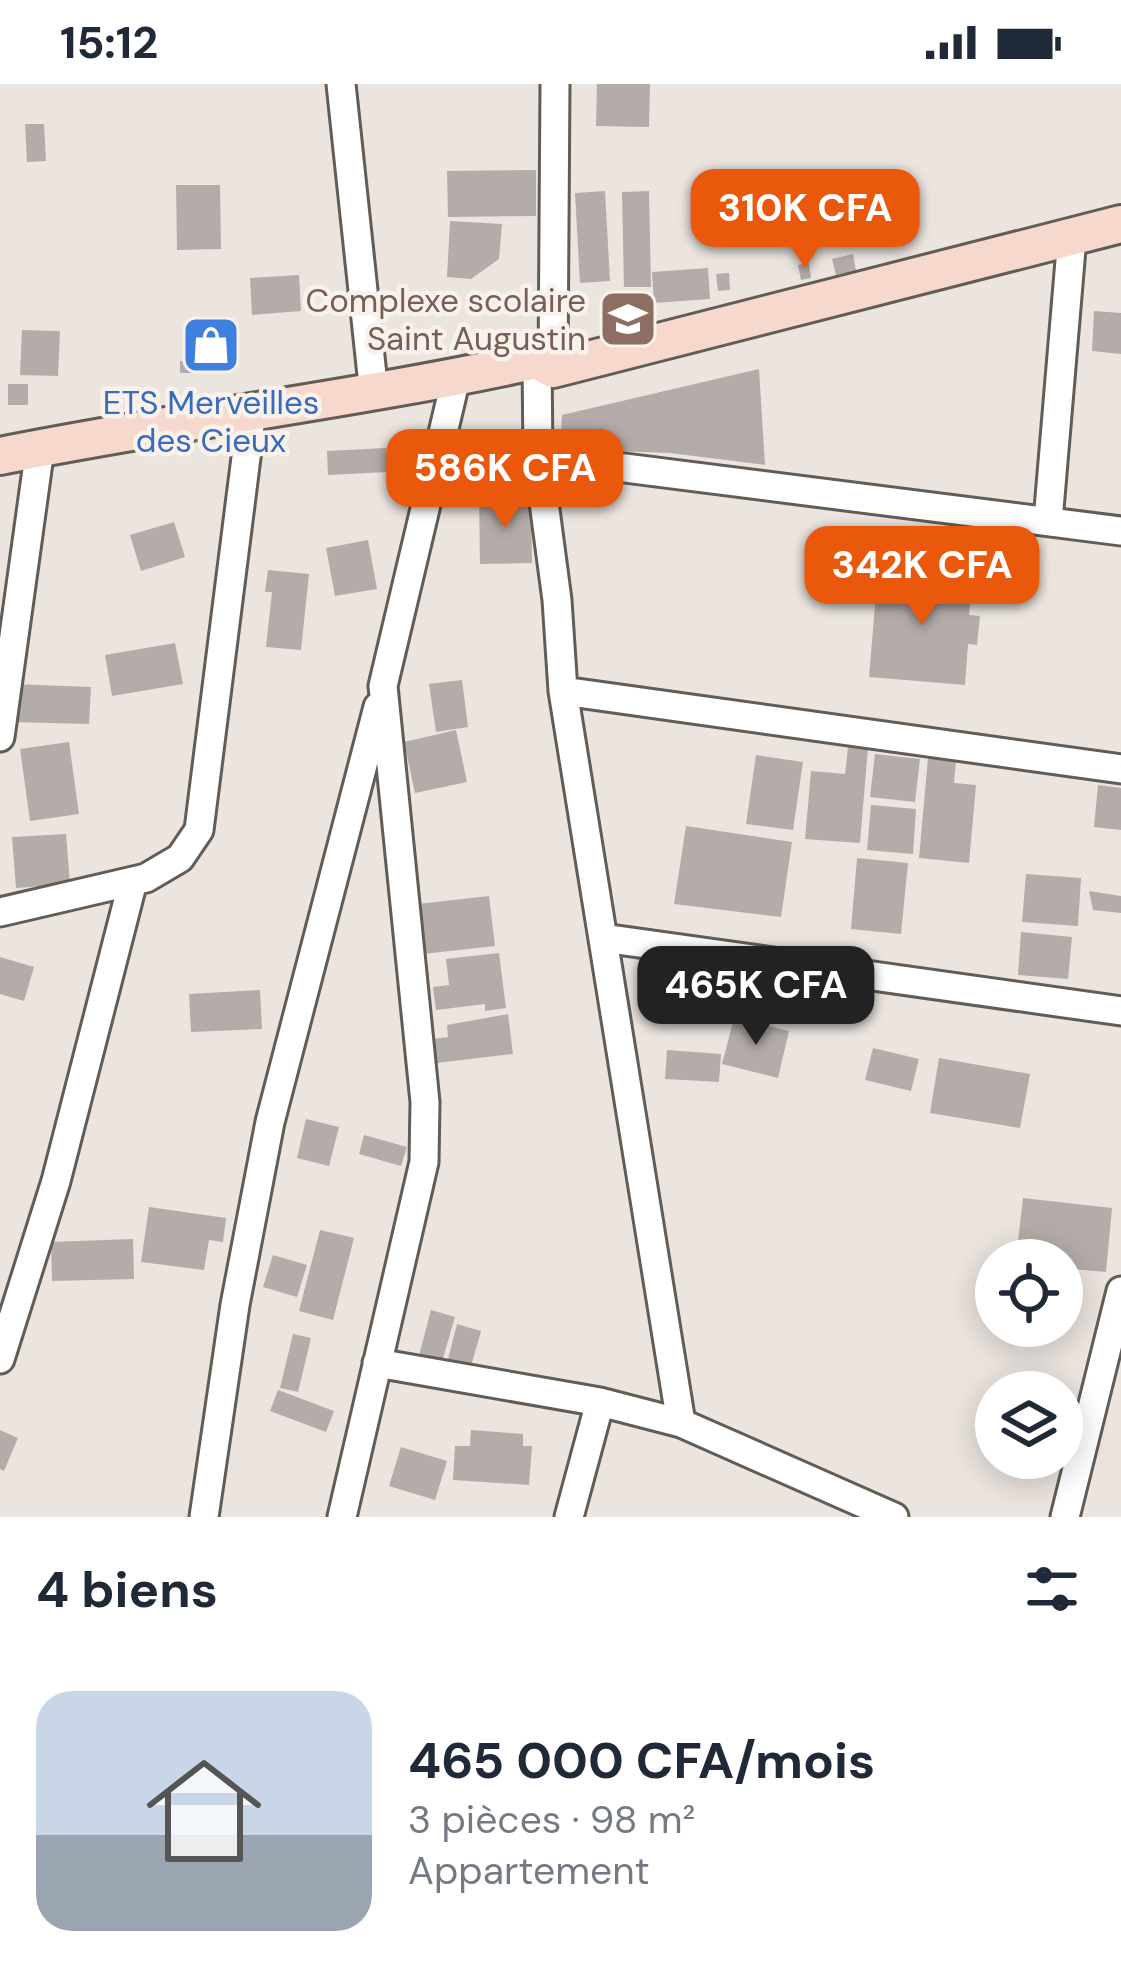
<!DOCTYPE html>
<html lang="fr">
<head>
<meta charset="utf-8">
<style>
  :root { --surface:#fff; --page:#f2f2f3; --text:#1f2937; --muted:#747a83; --line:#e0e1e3; --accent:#ea580c }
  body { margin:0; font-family:"DM Sans",sans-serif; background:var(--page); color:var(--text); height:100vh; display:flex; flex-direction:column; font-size:45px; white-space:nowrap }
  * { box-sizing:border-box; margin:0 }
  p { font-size:39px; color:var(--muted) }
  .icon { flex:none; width:66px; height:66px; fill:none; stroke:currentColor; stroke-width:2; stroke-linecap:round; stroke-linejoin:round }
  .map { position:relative; height:1433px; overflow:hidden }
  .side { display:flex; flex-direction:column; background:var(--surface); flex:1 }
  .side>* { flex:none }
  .buttons { position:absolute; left:975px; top:1155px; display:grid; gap:24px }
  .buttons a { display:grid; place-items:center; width:108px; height:108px; border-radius:50%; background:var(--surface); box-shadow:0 6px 30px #0003; font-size:60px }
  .price { position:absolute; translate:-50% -102px; padding:0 27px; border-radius:24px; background:var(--accent); color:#fff; font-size:39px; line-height:78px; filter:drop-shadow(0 3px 6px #0008) }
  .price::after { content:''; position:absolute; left:50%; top:72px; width:36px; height:27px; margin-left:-18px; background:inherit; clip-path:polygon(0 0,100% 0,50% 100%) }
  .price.active { background:#222; color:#fff }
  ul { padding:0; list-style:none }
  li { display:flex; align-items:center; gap:36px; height:300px; padding:0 36px }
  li+li { border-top:3px solid var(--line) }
  li span { display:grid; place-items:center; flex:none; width:336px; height:240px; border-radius:36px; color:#555 }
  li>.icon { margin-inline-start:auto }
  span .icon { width:144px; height:144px; fill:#fffc; stroke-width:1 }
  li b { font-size:51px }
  h2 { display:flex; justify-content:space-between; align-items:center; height:144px; padding:0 36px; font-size:51px }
  .status { display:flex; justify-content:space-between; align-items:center; height:84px; padding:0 60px; background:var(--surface); direction:ltr }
  .status svg { height:33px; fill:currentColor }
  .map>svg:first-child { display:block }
  .building { fill:#b4aca8 }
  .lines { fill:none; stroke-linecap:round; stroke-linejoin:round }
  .minor-casing { stroke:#625c57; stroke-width:33 }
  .secondary-casing { stroke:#625c57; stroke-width:42 }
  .minor { stroke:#fff; stroke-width:27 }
  .secondary { stroke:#f7d8cd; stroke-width:36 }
  .labels { text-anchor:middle; stroke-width:9; stroke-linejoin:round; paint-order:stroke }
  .education-label { font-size:33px; fill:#785e54; stroke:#f8f1ec; text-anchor:end }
  .shop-label { font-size:33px; fill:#366cbe; stroke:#f8f1ec }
</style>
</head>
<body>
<div class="status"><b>15:12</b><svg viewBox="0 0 49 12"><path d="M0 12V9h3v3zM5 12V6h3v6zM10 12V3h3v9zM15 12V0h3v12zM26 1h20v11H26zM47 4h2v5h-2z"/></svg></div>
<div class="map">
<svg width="1121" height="1433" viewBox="0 0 1121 1433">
  <rect width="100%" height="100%" fill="#ebe4df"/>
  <path class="building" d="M597 0H650L649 43 596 42Z
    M25 40H44L46 77 27 78Z
    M536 86V132L448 133 447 87Z
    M176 101H220L221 165 177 166Z
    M605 107 610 197 580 199 575 109Z
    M649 107 651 203H624L622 108Z
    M450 137 502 140 499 175 471 195 447 193Z
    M853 170 856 187 836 191 832 175Z
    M809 179 811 194 801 196 798 181Z
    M708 184 710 215 654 219 652 188Z
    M729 189 730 206 718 207 716 190Z
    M299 191 301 227 252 231 250 194Z
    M1094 227 1121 229V270L1092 267Z
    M198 243 239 244V271H211V289H180V277H192Z
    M22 246 60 247 58 292 20 291Z
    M759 285 765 381 670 369 560 365 562 331Z
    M8 300H28V321H8Z
    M386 364 388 388 328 391 327 367Z
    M531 414 532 479 480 480 479 415Z
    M174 438 185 473 141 487 130 451Z
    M368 456 377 505 335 512 326 464Z
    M268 486 309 490 301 566 266 563 272 508H265Z
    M878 486 972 494 969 531 980 532 977 561 968 560 965 601 869 593Z
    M175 559 183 600 112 612 105 571Z
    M462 596 468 643 436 648 429 600Z
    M13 600 91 603 89 640 11 638Z
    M456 646 467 698 415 709 404 658Z
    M69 658 79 730 30 737 20 665Z
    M848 663 868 664 860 759 805 755 811 687 845 690Z
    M875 670 920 675 915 718 870 713Z
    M756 671 803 678 793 746 746 740Z
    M928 674 956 677 954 699 976 701 969 779 919 774Z
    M1098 701 1121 704V746L1094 743Z
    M871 721 916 725 913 770 867 766Z
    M686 742 792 758 781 833 674 820Z
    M66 750 70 800 16 804 12 753Z
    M857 774 908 779 901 850 851 845Z
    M1026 790 1081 794 1078 842 1022 838Z
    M1089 807 1121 812V829L1093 826Z
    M489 812 495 862 414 871 409 821Z
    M1021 848 1072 853 1068 895 1018 891Z
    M499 869 506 924 485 927V920L436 926 433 903 449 901 446 875Z
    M0 873 34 883 24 917 0 910Z
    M735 903 759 904 758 929 734 928Z
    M260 906 262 945 191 948 189 910Z
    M508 930 513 970 428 980 425 956 448 953 447 941Z
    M734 934 789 947 778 994 722 980Z
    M873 964 919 975 911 1007 865 996Z
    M667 966 721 970 719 998 665 995Z
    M939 974 1030 990 1020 1044 930 1029Z
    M306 1035 339 1043 329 1082 297 1074Z
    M364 1051 407 1063 401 1082 359 1070Z
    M1023 1114 1112 1124 1106 1188 1062 1184V1176H1016Z
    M149 1123 226 1134 223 1158 209 1156 204 1186 141 1178Z
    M320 1146 354 1154 333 1236 299 1227Z
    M133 1155 134 1195 52 1197 51 1158Z
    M273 1171 307 1181 297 1213 263 1203Z
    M431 1226 455 1233 441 1281 418 1275Z
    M457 1240 481 1247 470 1286 447 1279Z
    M293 1250 311 1254 298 1308 280 1304Z
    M278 1306 334 1327 326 1348 270 1327Z
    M0 1346 18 1354 4 1387 0 1385Z
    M471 1346 523 1350V1362H532L529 1401 453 1396 455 1362H470Z
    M401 1363 447 1377 435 1416 389 1402Z"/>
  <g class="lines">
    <g class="minor-casing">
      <path id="minor" d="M341 0 374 310
        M537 276 538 373 557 516 563 607 681 1339
        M553 285 555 0
        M538 373 1121 447
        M1048 437 1072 153
        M563 607 1121 685
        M0 653 40 364
        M0 828 146 794 180 774 199 746 252 326
        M603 854 1121 927
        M0 1275 56 1097 133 797
        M377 1279 600 1318 681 1339 894 1433
        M204 1433 235 1221 270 1038 378 623
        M342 1433 424 1078 425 1018 383 602 456 294
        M569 1433 600 1318
        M1065 1433 1121 1207"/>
    </g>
    <g class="secondary-casing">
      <path id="secondary" d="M0 372C179 336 359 315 537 276L553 285 1121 140"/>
    </g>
    <use href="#minor" class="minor"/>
    <use href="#secondary" class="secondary"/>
  </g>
  <defs>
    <g id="school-square" transform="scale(3)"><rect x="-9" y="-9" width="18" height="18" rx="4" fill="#8d6e63" stroke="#f8f1ec"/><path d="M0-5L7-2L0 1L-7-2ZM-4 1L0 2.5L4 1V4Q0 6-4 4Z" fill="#fff"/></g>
    <g id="shop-square" transform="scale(3)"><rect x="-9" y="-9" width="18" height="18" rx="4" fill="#3f7fe0" stroke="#f8f1ec"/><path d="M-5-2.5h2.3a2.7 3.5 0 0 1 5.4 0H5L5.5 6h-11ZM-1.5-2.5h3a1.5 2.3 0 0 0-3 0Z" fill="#fff"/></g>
  </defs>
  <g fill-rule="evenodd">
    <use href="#school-square" x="628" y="235"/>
    <use href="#shop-square" x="211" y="261"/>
  </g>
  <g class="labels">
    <g class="education-label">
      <text x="586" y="228">Complexe scolaire<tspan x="586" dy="38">Saint Augustin</tspan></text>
    </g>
    <g class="shop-label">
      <text x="211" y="330">ETS Merveilles<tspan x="211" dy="38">des Cieux</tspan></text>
    </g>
  </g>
</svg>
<div class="buttons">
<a><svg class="icon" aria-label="locate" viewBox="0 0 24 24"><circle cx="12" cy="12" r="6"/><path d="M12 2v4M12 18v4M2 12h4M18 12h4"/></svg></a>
<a><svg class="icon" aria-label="layers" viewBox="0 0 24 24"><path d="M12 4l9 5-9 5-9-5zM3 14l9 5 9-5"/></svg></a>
</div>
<b class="price" style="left:805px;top:187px">310K CFA</b>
<b class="price" style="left:505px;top:447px">586K CFA</b>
<b class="price" style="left:922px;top:544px">342K CFA</b>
<b class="price active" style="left:756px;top:964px">465K CFA</b>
</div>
<section class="side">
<h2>4 biens<svg class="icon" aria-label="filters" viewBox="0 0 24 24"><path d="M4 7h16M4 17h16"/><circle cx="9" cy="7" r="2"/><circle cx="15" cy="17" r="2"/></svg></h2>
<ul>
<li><span style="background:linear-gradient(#c9d6e8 60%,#9aa5b1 0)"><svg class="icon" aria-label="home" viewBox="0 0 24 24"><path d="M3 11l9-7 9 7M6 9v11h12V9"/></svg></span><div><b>465 000 CFA/mois</b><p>3 pièces · 98 m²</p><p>Appartement</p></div></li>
</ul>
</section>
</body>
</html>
